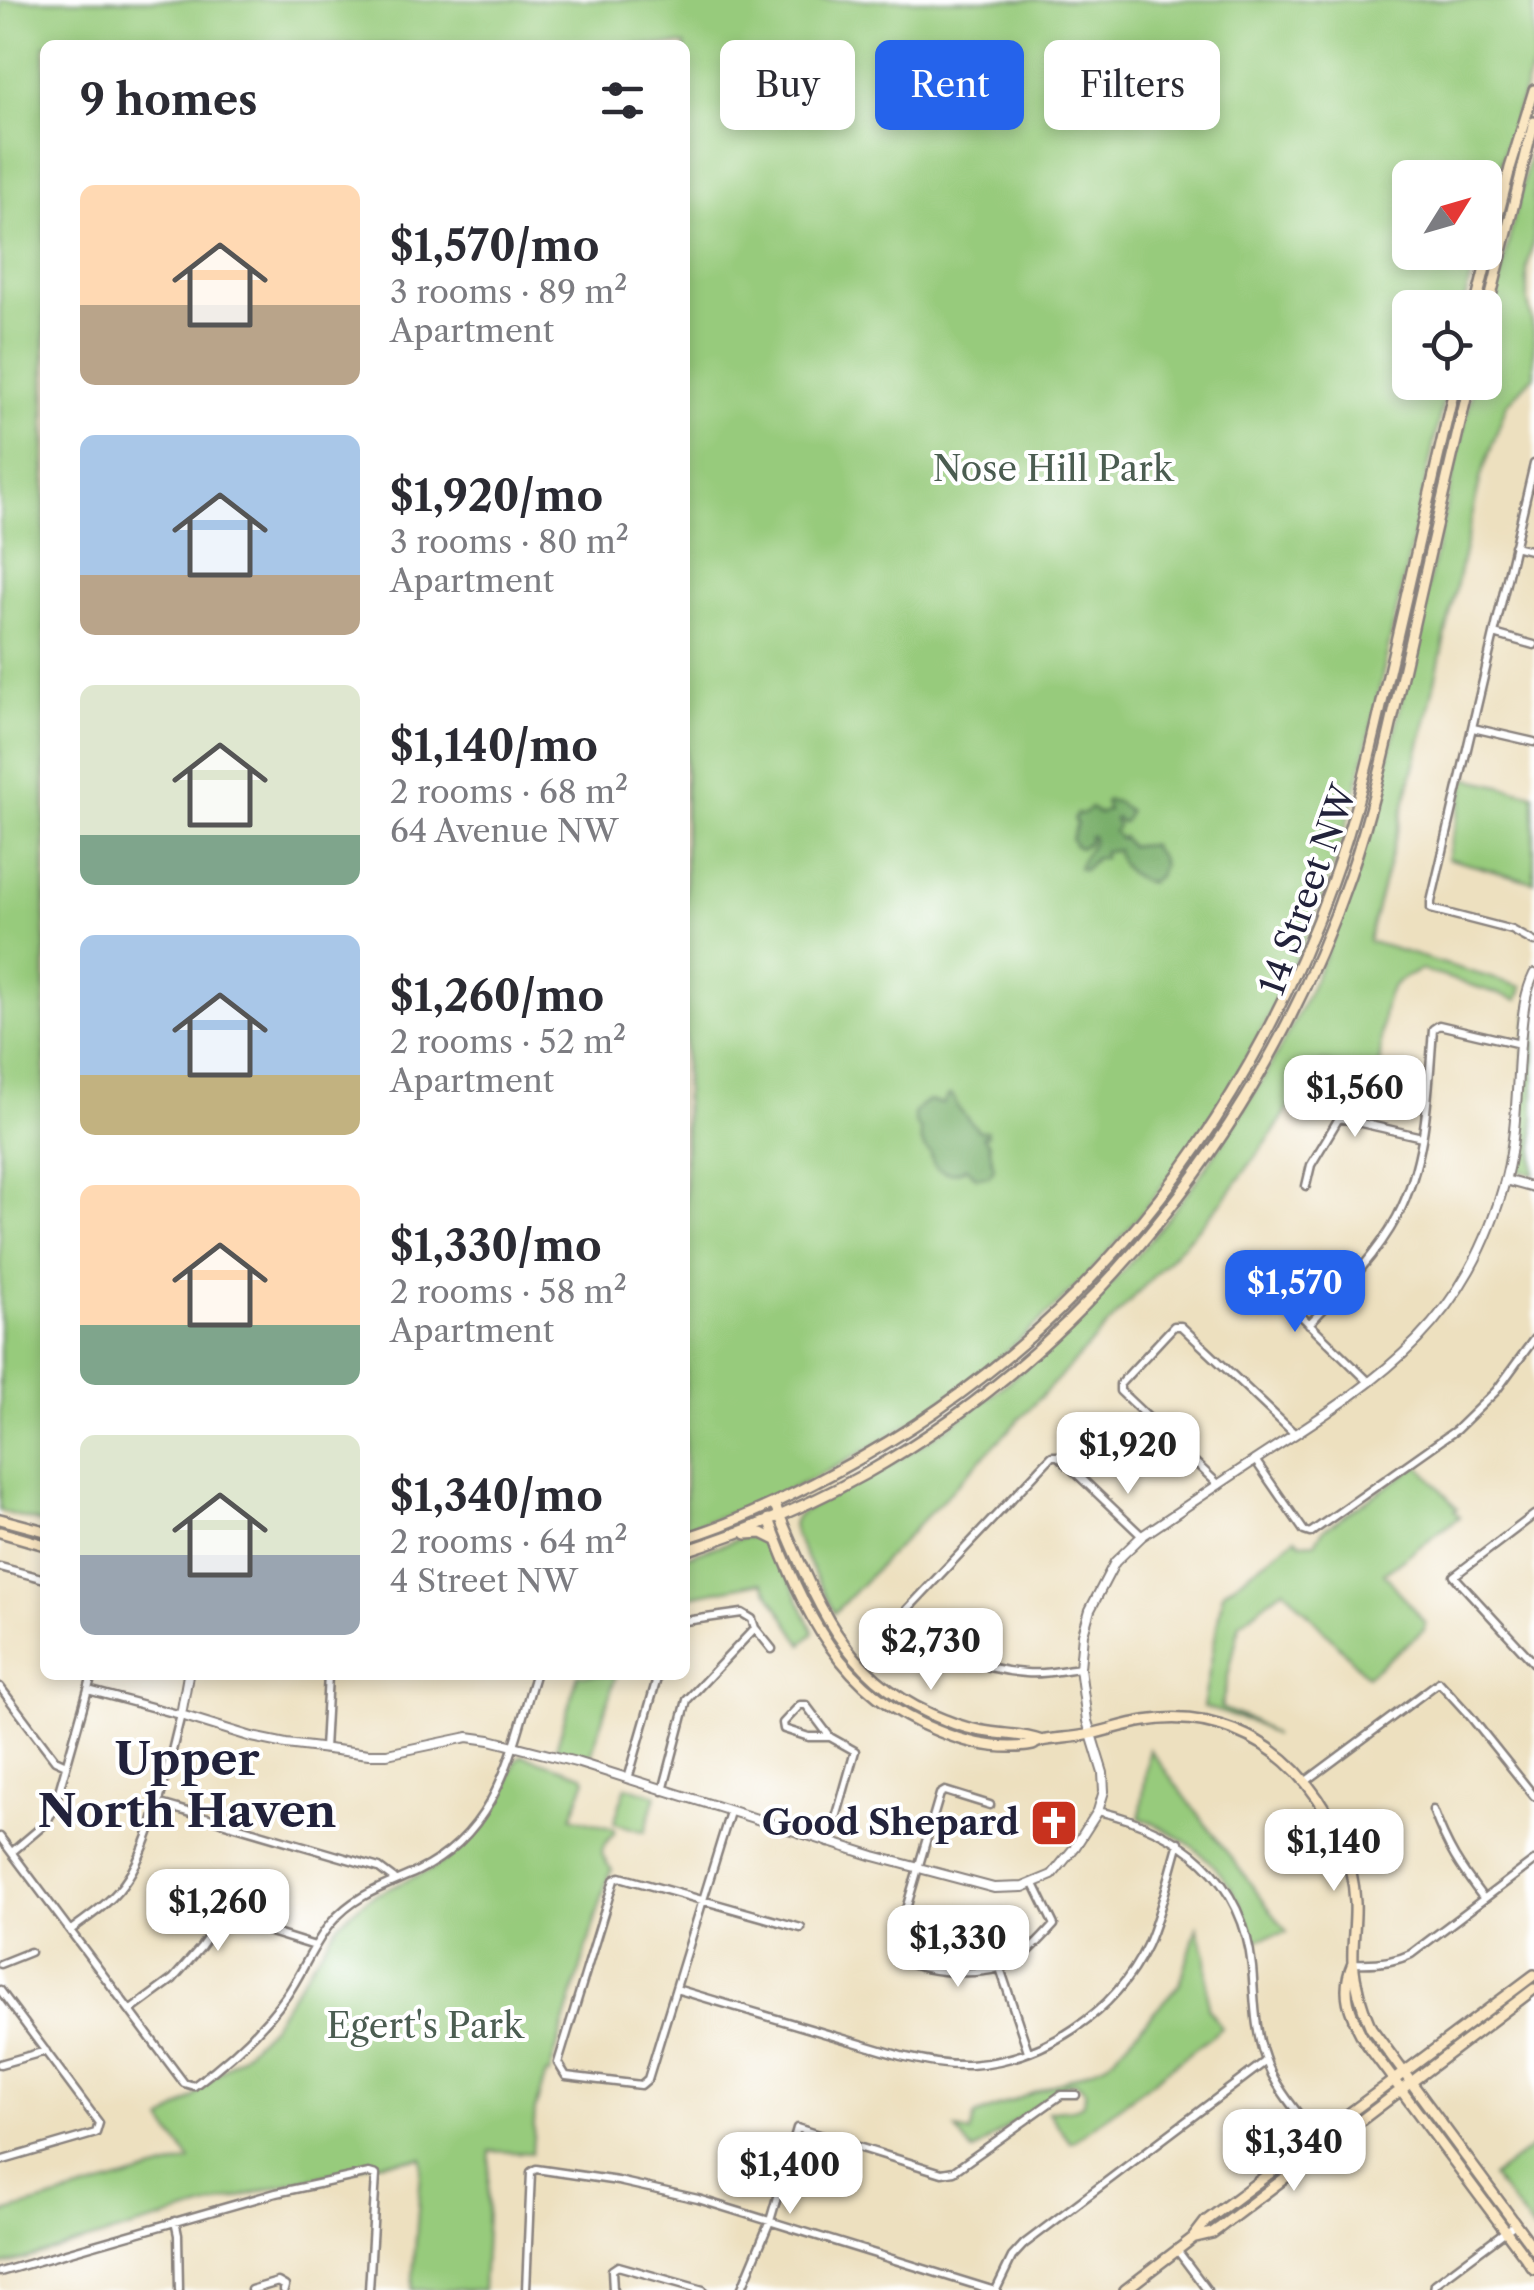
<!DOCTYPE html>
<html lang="en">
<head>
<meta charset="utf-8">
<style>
  :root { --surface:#fff; --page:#f7f7f7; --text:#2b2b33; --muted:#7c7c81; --accent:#2563eb }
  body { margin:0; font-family:"Libre Caslon Text",serif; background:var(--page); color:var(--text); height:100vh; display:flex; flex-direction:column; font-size:38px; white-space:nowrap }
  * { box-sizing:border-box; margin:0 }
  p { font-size:32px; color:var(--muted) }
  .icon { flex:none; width:55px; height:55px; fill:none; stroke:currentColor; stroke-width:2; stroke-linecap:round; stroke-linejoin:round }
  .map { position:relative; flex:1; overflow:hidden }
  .drawer { position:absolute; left:40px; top:40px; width:650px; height:1640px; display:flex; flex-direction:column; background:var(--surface); border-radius:15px; box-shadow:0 5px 15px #0003 }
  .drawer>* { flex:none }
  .banner { position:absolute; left:720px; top:40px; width:662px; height:90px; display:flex; gap:20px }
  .needle { width:65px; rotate:53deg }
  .buttons { position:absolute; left:1392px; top:160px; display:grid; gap:20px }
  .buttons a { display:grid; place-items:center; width:110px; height:110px; border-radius:15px; background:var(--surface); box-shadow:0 5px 15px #0003; font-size:50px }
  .price { position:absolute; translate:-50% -85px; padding:0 22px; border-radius:20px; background:#fff; color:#222; font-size:32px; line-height:65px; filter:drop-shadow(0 2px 5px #0008) }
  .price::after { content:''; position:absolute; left:50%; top:60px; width:30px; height:22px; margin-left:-15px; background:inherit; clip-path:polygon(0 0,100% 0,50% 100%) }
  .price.on { background:var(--accent); color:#fff }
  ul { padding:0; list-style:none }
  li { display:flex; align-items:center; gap:30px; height:250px; padding:0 40px }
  li span { display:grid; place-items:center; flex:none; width:280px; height:200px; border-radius:15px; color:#555 }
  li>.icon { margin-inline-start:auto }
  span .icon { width:120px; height:120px; fill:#fffc; stroke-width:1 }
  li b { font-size:42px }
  h2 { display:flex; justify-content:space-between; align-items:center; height:120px; padding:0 40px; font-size:42px }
  .pill { padding:0 35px; border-radius:15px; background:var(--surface); box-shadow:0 5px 15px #0003; font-size:35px; line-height:90px }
  .pill.on { background:var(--accent); color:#fff }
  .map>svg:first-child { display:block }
  .green { fill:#97cb7b; stroke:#5c765b; stroke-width:2.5 }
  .forest { fill:#79af6b; stroke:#4e6853; stroke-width:2.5 }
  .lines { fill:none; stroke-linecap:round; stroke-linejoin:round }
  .minor-casing { stroke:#88817d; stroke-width:11 }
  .tertiary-casing { stroke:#88817d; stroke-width:12 }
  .secondary-casing { stroke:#88817d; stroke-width:14 }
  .minor { stroke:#fff; stroke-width:6 }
  .tertiary { stroke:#fff; stroke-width:8 }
  .secondary { stroke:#fbe7c3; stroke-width:9 }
  .labels { text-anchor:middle; stroke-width:8; stroke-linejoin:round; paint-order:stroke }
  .park-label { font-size:35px; fill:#4b5d51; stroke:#fff }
  .street-label { font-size:35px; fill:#22223b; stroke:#fff }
  .poi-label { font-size:35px; font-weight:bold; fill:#22223b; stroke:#fff; text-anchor:end }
  .district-label { font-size:45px; font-weight:bold; fill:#22223b; stroke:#fff }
</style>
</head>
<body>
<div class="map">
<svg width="1534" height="2290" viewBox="0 0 1534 2290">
  <rect width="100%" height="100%" fill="#fff"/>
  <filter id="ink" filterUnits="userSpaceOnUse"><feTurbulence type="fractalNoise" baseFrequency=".01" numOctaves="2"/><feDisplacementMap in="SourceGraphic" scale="20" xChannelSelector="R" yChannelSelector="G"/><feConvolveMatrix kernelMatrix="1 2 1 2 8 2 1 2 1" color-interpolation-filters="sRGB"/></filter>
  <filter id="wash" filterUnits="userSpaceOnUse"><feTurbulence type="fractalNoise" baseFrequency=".0048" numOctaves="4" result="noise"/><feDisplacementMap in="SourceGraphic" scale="40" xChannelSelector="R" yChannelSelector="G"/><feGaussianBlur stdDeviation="2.25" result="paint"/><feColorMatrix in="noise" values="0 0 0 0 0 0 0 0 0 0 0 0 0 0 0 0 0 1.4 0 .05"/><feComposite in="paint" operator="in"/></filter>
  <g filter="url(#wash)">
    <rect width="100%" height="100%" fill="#ede0bf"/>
    <path class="green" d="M0 0H1534V61L1501 162 1485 223V178H1410V252L1477 253 1463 307 1410 308V382L1447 383C1427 476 1406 570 1385 663 1372 725 1359 786 1340 846 1246 1132 1044 1383 764 1501 739 1512 711 1519 685 1528V45H45V1524L0 1511Z
      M1534 137V237L1527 268V297L1534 332V375L1507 404 1481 476 1425 726 1368 941 1522 987 1518 1000 1422 970C1412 975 1400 978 1393 986 1380 1000 1381 1053 1379 1074L1322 1062 1316 1065 1271 1136 1222 1202 1072 1364 834 1613 795 1536 793 1523 797 1515C820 1500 846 1489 870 1476 927 1443 983 1405 1031 1362 1176 1233 1289 1067 1353 883 1378 809 1394 732 1412 656 1433 565 1454 474 1474 383L1485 382V337Z
      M1467 778 1534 794V882L1447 858Z
      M1534 990V1174L1516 1170 1515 1165C1529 1108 1518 1047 1534 990Z
      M1419 1465 1457 1508 1454 1510 1459 1517 1384 1573 1425 1623 1424 1630 1367 1676 1284 1588 1240 1623 1221 1708 1254 1721 1274 1736 1252 1722 1203 1707 1223 1592 1296 1538 1301 1543 1315 1542 1324 1529Z
      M744 1537H766L774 1546 814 1633 802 1644 762 1582 685 1597V1557Z
      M578 1675H616L590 1759 556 1748Z
      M1149 1749 1287 1932 1254 1940C1238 1880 1197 1840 1140 1818Z
      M522 1755 583 1775 586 1779 572 1817 614 1829V1834C599 1850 598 1853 612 1870L609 1874 549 2074H546L535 2110 532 2153 490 2151 483 2290H412L422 2158 367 2164 353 2170 279 2186 0 2266V2214L191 2161 162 2121 194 2097 211 2079 241 2056 271 2026 339 1922 368 1898 432 1869 456 1853 483 1828 502 1797 516 1760Z
      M626 1786 656 1795 645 1832 614 1823Z
      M1197 1927 1206 1955 1208 2009 1222 2028 1073 2142H1070L1048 2112C1064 2107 1087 2116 1085 2090L1076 2082 1066 2084 973 2152 956 2130 970 2133 975 2116 1108 2063 1180 1984Z
      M1534 2145V2231L1492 2177Z"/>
    <path class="forest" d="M1107 800 1117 802 1129 812 1124 822H1120L1116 818 1114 819 1117 826 1114 832 1120 839 1123 837 1129 846 1150 845 1160 857 1163 866 1158 876 1149 883C1134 879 1117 866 1117 850L1104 851 1103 858H1096L1084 870 1078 868C1081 858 1089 851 1093 841L1092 836 1089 837V842L1080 848 1075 846 1071 839 1077 824 1074 819 1076 814H1081L1091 808 1099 814 1108 810 1105 802Z
      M949 1095 953 1096 958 1108 979 1131H987L988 1135 983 1136 989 1144 994 1169 989 1176 976 1177 967 1167C952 1177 932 1174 931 1154 923 1147 920 1141 921 1131L916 1125 914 1114 921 1105 929 1101 943 1104Z"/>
  </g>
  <g filter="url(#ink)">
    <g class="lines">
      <g class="minor-casing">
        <path id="minor" d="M1534 464 1431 902V909L1512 930 1534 942
          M1514 546 1534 551
          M1494 634 1534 645
          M1473 728 1534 742
          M1306 1186 1311 1165 1339 1118 1422 1137
          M1245 1261 1369 1382
          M1309 1324C1341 1291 1375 1258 1397 1217 1427 1160 1428 1092 1433 1029L1439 1025 1520 1044
          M1255 1460 1304 1531 1310 1533 1456 1430 1496 1391 1534 1339
          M1219 1485 1120 1391V1384L1174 1326H1181L1295 1434
          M1534 1515 1454 1576 1534 1663
          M0 1567 45 1579
          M901 1615C934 1649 978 1670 1026 1673 1044 1675 1062 1670 1080 1668
          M685 1621 742 1613 752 1619 755 1628 772 1649
          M870 1649 1052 1456H1058L1142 1536
          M0 1687 55 1760 66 1765
          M324 1749 328 1675
          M628 1779 658 1675
          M1305 1782 1439 1682 1470 1716 1534 1796
          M663 1791 687 1700 755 1628
          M157 1803 379 1868 395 1880
          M990 1805 945 1791 940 1794 893 1953C914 1973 971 1976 999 1968 1022 1962 1039 1941 1054 1925L1034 1884
          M1433 1810C1448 1849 1459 1866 1484 1899
          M1098 1811C1181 1830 1243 1878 1252 1967 1255 1999 1254 2028 1265 2058 1276 2091 1304 2119 1324 2147
          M730 1812C703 1901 675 1990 648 2079L641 2085 566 2076 558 2063 614 1880 620 1877 801 1928
          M0 1837 184 2083 194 2086C229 2060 262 2031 287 1995 303 1972 313 1944 331 1923 354 1895 385 1886 416 1872 498 1833 511 1753 535 1675
          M829 1843 855 1751 830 1737 806 1705H800L783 1723 784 1729 809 1737H830
          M12 1852 45 1824 54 1809 92 1675
          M71 1930C88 1917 106 1906 119 1890 153 1850 167 1767 181 1715L88 1690
          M1353 1963C1373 1964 1393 1963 1411 1954L1534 1861
          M0 1964 30 1952
          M1000 1968 1028 2051
          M676 1989 901 2056C924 2061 946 2066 970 2065 1044 2060 1115 2013 1147 1945 1160 1916 1170 1873 1179 1842
          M0 1990 99 2123 96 2133 0 2161
          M131 2010 173 1979 201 1947 222 1917 315 1946
          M0 2064 46 2051
          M175 2221 178 2235 179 2290
          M1177 2250 1207 2290
          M0 2272 276 2193 369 2173 376 2175 369 2290
          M251 2290 278 2282 285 2286 284 2290
          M526 2290 531 2172 536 2169 618 2181 698 2199 992 2290
          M613 2290 612 2270 618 2266 703 2290
          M741 2290 770 2221 797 2128 942 2173 954 2171 1061 2095H1076
          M996 2290 1012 2257 1024 2244 1266 2061
          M1434 2290 1435 2284 1515 2224"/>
      </g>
      <g class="tertiary-casing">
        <path id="tertiary" d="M1505 1180 1534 1188
          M188 1675 181 1715 252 1737 286 1744 369 1754H387L468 1737 490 1740 576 1762 874 1856 994 1888 1023 1887 1052 1875 1075 1847 1098 1811 1104 1791 1103 1773 1087 1721 1080 1668 1083 1634 1090 1610 1115 1562 1142 1536C1184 1508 1226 1479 1269 1451 1387 1375 1468 1321 1506 1177 1518 1130 1516 1081 1521 1033 1523 1012 1525 993 1534 974"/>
      </g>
      <g class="secondary-casing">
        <path id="secondary" d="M1475 308 1510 168 1534 90
          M1485 320 1534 122
          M774 1503C815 1596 840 1681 945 1720 959 1726 974 1730 989 1732 1007 1735 1025 1734 1042 1741
          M0 1519 45 1531
          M769 1519C803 1611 840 1693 938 1731 965 1742 998 1750 1027 1746 1040 1744 1029 1745 1041 1741 1055 1738 1071 1738 1086 1735 1106 1731 1125 1724 1145 1721 1206 1710 1269 1736 1307 1784 1334 1818 1353 1858 1355 1902 1356 1922 1352 1942 1353 1962 1355 1984 1362 2008 1371 2028L1534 2249
          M0 1532 45 1545
          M746 1534 762 1533 776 1540
          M685 1538C738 1522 789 1497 837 1471 1074 1345 1242 1133 1332 882 1358 811 1374 737 1391 663 1413 569 1433 476 1456 382
          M685 1551C747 1531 808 1506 865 1474 1094 1344 1265 1122 1350 875 1374 806 1389 734 1405 663 1426 569 1447 476 1470 382
          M1353 1963C1340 1992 1350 2014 1364 2040L1534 2269
          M1195 2237 1212 2233 1219 2228 1534 1989
          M1125 2290 1193 2238 1206 2221 1534 1975"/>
      </g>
      <use href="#minor" class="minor"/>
      <use href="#tertiary" class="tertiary"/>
      <use href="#secondary" class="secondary"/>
    </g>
  </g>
  <defs>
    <g id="church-square" transform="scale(2.5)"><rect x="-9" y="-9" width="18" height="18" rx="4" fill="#c8321e" stroke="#fff"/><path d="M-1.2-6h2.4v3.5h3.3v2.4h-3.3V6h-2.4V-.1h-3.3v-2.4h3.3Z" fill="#fff"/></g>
  </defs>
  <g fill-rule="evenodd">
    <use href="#church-square" x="1054" y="1823"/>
  </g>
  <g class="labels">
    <g class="park-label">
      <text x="1053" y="481">Nose Hill Park</text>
      <text x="425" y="2038">Egert's Park</text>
    </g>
    <g class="street-label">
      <text transform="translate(1308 890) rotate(-70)" y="12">14 Street NW</text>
    </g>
    <g class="poi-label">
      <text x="1019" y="1835">Good Shepard</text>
    </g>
    <g class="district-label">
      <text x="187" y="1775">Upper<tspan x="187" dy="52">North Haven</tspan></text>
    </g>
  </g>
</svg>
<div class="buttons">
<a><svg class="needle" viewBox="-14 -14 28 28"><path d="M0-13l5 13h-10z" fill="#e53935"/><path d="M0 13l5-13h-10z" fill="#7c7c81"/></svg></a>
<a><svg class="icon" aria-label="locate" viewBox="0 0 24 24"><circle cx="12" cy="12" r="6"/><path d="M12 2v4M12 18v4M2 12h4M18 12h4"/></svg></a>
</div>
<b class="price" style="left:1355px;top:1140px">$1,560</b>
<b class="price on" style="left:1295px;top:1335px">$1,570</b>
<b class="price" style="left:1128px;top:1497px">$1,920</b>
<b class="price" style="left:931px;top:1693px">$2,730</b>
<b class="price" style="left:1334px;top:1894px">$1,140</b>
<b class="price" style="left:218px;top:1954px">$1,260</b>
<b class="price" style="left:958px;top:1990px">$1,330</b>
<b class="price" style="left:1294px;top:2194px">$1,340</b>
<b class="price" style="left:790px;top:2217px">$1,400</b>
<div class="banner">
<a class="pill">Buy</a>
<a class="pill on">Rent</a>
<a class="pill">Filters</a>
</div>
<section class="drawer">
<h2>9 homes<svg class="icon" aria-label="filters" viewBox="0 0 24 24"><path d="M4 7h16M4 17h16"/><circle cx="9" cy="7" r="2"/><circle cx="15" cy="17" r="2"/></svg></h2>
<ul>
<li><span style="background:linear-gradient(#ffd9b3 60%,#b9a48a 0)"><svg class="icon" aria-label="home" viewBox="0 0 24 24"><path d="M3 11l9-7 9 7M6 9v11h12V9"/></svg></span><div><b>$1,570/mo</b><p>3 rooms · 89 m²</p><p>Apartment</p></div></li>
<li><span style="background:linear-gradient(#a9c7e8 70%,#b9a48a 0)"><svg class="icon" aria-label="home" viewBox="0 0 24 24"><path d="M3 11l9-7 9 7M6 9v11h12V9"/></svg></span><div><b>$1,920/mo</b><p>3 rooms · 80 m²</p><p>Apartment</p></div></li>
<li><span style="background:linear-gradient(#dfe7d0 75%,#7fa58c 0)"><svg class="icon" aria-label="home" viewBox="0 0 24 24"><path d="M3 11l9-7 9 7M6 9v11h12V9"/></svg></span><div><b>$1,140/mo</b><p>2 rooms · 68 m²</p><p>64 Avenue NW</p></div></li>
<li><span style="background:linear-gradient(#a9c7e8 70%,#c2b280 0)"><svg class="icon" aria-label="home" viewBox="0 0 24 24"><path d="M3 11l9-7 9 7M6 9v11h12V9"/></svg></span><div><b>$1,260/mo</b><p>2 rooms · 52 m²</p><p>Apartment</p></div></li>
<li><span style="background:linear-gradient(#ffd9b3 70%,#7fa58c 0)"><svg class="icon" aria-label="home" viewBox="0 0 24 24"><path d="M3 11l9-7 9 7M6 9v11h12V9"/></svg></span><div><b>$1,330/mo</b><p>2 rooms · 58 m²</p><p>Apartment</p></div></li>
<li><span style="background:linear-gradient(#dfe7d0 60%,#9aa5b1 0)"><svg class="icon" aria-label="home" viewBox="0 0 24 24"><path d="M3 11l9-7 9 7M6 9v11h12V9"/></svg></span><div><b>$1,340/mo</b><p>2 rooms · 64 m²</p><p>4 Street NW</p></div></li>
</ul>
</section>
</div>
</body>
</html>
